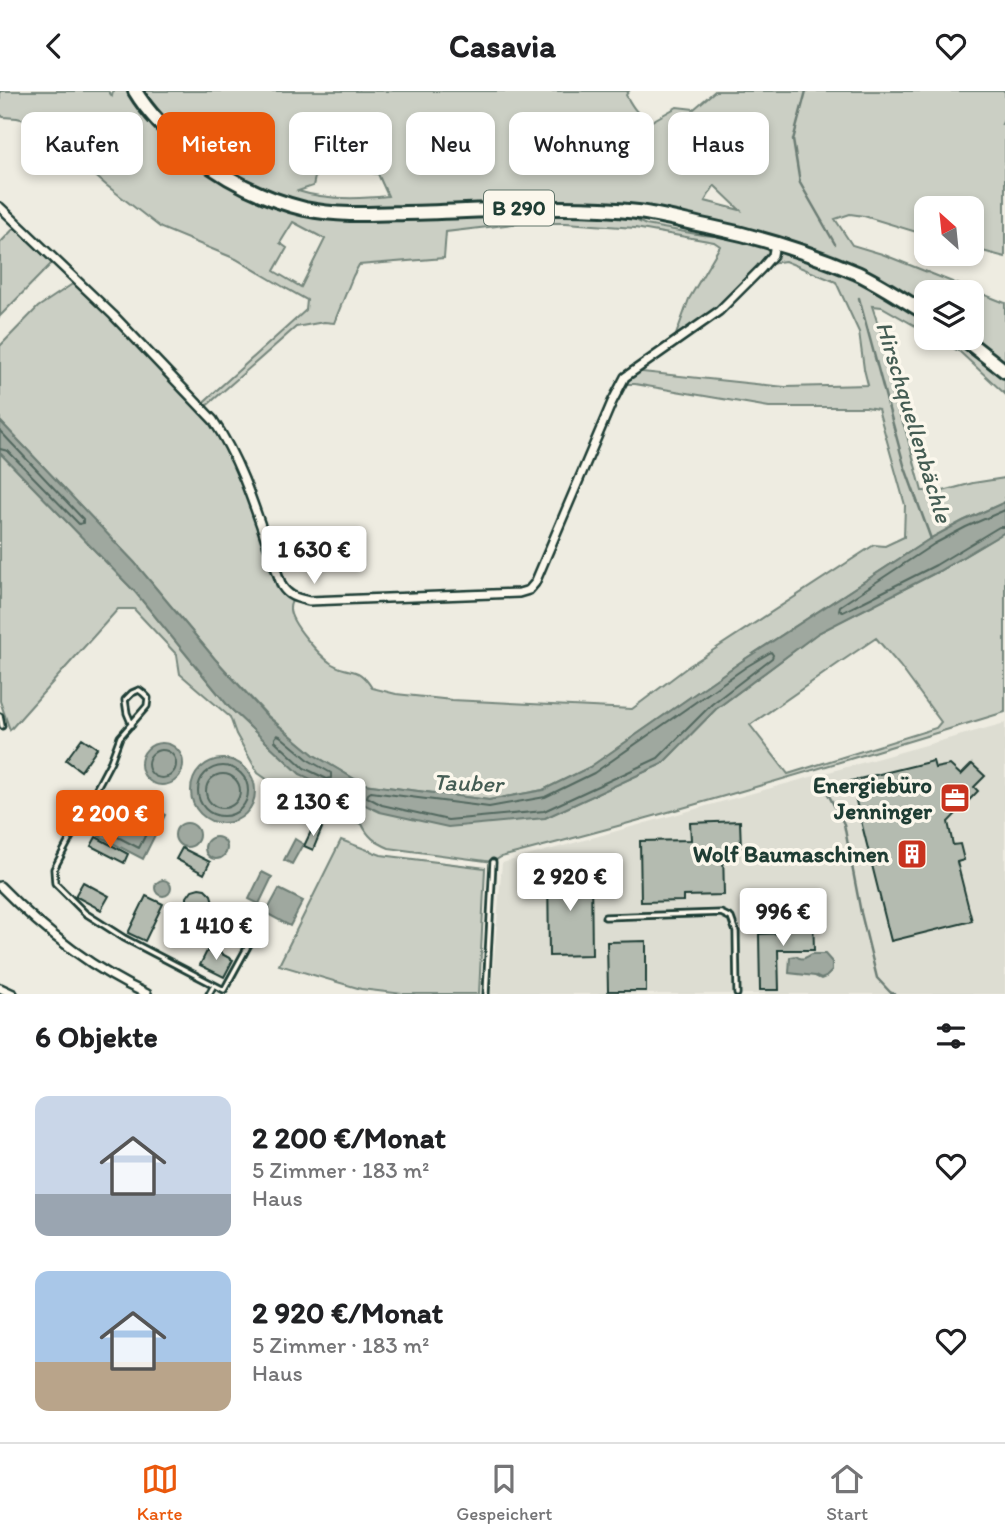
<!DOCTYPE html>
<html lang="de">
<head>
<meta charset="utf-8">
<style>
  :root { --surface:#fff; --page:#f6f6f6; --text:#202124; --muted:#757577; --line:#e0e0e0; --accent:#ea580c }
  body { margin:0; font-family:Itim,sans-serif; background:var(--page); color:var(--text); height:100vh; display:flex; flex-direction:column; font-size:26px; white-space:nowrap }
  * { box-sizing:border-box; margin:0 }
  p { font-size:23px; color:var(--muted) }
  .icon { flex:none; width:38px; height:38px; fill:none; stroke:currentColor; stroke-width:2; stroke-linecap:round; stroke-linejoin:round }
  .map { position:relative; height:903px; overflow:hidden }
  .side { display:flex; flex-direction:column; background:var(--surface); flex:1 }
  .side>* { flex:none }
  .hud { position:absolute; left:21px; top:21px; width:964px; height:63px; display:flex; gap:14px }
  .needle { width:46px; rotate:333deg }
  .fabs { position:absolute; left:914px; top:105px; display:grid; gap:14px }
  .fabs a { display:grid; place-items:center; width:70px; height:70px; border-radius:14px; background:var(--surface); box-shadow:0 4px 10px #0003; font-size:35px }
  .price { position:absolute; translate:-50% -60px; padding:0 16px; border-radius:7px; background:#fff; color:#222; font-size:23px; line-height:46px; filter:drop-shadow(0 2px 4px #0008) }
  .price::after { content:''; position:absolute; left:50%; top:42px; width:21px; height:16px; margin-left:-10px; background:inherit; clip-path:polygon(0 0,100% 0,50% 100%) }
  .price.on { background:var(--accent); color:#fff }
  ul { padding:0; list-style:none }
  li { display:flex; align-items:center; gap:21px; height:175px; padding:0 35px }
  li span { display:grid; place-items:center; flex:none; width:196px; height:140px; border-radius:14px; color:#555 }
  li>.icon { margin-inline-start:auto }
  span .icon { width:84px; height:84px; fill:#fffc; stroke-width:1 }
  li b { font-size:30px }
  h2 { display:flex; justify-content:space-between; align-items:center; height:84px; padding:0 35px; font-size:30px }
  .chip { padding:0 24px; border-radius:14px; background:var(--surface); box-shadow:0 4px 10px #0003; font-size:24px; line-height:63px }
  .chip.on { background:var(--accent); color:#fff }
  header { display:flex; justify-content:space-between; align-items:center; height:91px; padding:0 35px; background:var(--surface); font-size:32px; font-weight:800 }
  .dock { display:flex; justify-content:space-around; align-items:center; height:98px; border-top:2px solid var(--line); background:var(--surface); font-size:19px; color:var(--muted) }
  .dock a { display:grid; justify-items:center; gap:4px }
  .dock .on { color:var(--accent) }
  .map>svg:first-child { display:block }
  .built { fill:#ddddd2 }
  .green { fill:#cbcfc4; stroke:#75867c; stroke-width:2; fill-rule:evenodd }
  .water { fill:#9fa89f; stroke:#6c7d74; stroke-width:2 }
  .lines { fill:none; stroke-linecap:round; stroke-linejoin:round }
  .shore { stroke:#52685f; stroke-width:2 }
  .stream { stroke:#6c7d74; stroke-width:2.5 }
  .building { fill:#b4bbb0; stroke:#1f3d34; stroke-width:2 }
  .service-casing { stroke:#1f3d34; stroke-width:9 }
  .minor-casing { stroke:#1f3d34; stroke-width:12 }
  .primary-casing { stroke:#1f3d34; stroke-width:18 }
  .service { stroke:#fbf7ec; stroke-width:3.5 }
  .minor { stroke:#fbf7ec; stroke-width:7 }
  .primary { stroke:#fbf7ec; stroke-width:12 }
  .labels { text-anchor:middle; stroke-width:7; stroke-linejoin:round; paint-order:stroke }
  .shield { fill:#fbf7ec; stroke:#61756b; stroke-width:2 }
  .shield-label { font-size:21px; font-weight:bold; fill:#1f3d34 }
  .poi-label { font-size:23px; font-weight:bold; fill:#1f3d34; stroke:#fbf7ec; text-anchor:end }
  .water-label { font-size:24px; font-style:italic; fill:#455d54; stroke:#fbf7ec }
</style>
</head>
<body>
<header><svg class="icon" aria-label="back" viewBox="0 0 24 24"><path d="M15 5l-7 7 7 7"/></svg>Casavia<svg class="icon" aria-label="heart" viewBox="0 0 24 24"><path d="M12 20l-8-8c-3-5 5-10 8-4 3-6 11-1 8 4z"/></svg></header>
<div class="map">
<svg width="1005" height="903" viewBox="0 0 1005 903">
  <rect width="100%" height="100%" fill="#eeece1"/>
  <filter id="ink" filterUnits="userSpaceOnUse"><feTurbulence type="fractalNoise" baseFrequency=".0143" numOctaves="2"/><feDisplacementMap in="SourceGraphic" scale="14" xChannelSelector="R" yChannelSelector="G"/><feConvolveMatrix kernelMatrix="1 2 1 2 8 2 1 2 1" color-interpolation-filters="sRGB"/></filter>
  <g filter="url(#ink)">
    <path class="built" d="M1005 632V903H491L502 772Z"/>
    <path class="green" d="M0 0H108L112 5 113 0H629L626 4C633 17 637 24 652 30L677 16 694 18 715 0H1005V27L1002 33H1005V166L971 157V117H926V144L864 125 850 123 835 128 852 154 882 163 1005 212V303L960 261 936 247H971V201H926V241L882 216 872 215 888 264 892 306 905 337 922 400H943L973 392 1005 387V411L963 430 931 447 742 570 590 676 543 699 489 709 363 693 314 664 268 625 215 568 135 472 0 330V255L38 216 77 190 199 315 306 219 307 209 287 198 236 168 161 137 106 94 33 31 17 27 3 26 0 23ZM313 69 359 80 378 83 388 105C360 108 325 109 298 100L313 95 315 86ZM714 95H715L740 119 705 110ZM626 121 732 141 715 145 702 144 646 134 629 126ZM293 131 325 148 301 196 274 180 287 157 280 152ZM522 132H566L635 137 714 151 720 155 689 208 673 252C688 241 704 231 719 220 739 203 757 172 785 170L836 191 859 241 864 278 868 294 785 296 633 280 621 293H635L769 316H866L878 318 905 414 904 446 885 455 874 454 689 575 632 618 452 609 396 603 372 597C357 573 352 585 332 573 320 565 289 531 290 517 290 513 292 510 293 507L282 495 223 344 203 318 296 236 324 231 334 232 353 185 359 174 444 167 446 141Z
      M18 133 55 169 0 225V152Z
      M0 362 136 502 229 616 300 683 545 727 662 673 716 618 818 542 939 480 1005 441V621C838 672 670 723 501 766L493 771 389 757C375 751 368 746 362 733L351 729 353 723 311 701H285L258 682 236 643 230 626 180 583 177 564 134 518H118L10 639 0 610ZM876 547 900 575 941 631 936 637 788 683 750 634 839 572Z
      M341 749 381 764 485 777 479 903H403L361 898 279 874Z"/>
    <path class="water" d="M0 330 135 472 215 568 267 625 314 664 363 693 489 709 543 699 590 676 742 570 931 447 963 430 1005 411V441L939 480 818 542 716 618 662 673 545 727 448 736 380 721 300 683 229 616 136 502 0 362Z
      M141 673a21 21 0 1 1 42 0a21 21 0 1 1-42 0Z
      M191 700a32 32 0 1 1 64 0a32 32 0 1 1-64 0Z
      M122 701 165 724 143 768 99 745Z
      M294 719a10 10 0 1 1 20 0a10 10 0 1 1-20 0Z
      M175 744a12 12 0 1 1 24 0a12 12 0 1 1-24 0Z
      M205 757a11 11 0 1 1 22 0a11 11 0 1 1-22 0Z
      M295 748 303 753 292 773 284 769Z
      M262 781 272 786 259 813 249 808Z
      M155 797a8 8 0 1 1 16 0a8 8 0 1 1-16 0Z
      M279 798 303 810 290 835 266 822Z
      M812 863H825L832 871V880L826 886 821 888 815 885 789 882 790 866 796 865C802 870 805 867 812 863Z"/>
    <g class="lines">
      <path class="shore" d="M0 340 83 428V432L79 433 8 360 0 358
        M1005 419 966 436 934 453 840 515 839 519 843 521 936 474 999 436H1005
        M771 561 773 564 772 567 712 613 658 667 544 720 448 729 382 714 367 706 368 703 371 701 489 716 545 706 594 682 746 576Z
        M277 644 280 645 310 670 331 682V687L327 688 304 677 275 650V647Z
        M148 673a14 14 0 1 1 28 0a14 14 0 1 1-28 0Z
        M198 700a25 25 0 1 1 50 0a25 25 0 1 1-50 0Z
        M206 700a17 17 0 1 1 34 0a17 17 0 1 1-34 0Z
        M126 712 154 727 139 757 110 742 123 714Z"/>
      <path class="stream" d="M806 0 793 49 800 92 835 153
        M859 207 904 374 931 448
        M828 703 844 733 861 822 877 887 890 901 894 903"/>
    </g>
    <path class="building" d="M82 647 97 657 81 680 66 669Z
      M933 670 935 677 950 674 961 684 972 673 985 685 974 696 978 700 948 731 953 754 960 753 964 769 957 771 972 830 891 850 851 690Z
      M740 730 741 757 723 758 724 804 683 805V810L641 811 640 750 691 749 690 732Z
      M314 734 322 737 313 759 304 755Z
      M96 746 128 763 124 772 91 755Z
      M182 757 210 771 204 783 176 768Z
      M591 779 592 864 549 865 548 780Z
      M83 791 109 805 101 819 75 805Z
      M199 797 205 798 211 804 213 811 211 817 206 821 201 823 192 822 187 812V806L192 799Z
      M146 805 163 813 145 850 128 842Z
      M813 825 814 859H778L779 899H760L759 843 784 842V826Z
      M171 842a13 13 0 1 1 26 0a13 13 0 1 1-26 0Z
      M227 835 235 839 237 847 233 852 223 854 219 844 221 838Z
      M646 850V900H608L607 851Z
      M209 856 233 869 224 886 200 874Z"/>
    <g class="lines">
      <g class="service-casing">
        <path id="service" d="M0 625 2 635
          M132 634 127 622 125 609 132 602 139 599 143 602 148 607 147 615 120 646 111 670 54 778 55 792 85 822 124 847 224 899 253 846 250 841 219 822
          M605 826 721 822 731 827 736 841 737 903
          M209 903 214 894
          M486 903 493 771"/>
      </g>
      <g class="minor-casing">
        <path id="minor" d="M0 116 113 224 213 329C247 379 261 440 282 495 289 506 297 507 309 510L519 502 529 499 535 492 612 311 625 286 719 220 761 178 773 164 775 152
          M0 795C42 838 92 878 147 903
          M0 897 13 903"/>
      </g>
      <g class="primary-casing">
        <path id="primary" d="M135 0C150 25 170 44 192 62 225 88 264 108 305 118 338 125 372 123 405 122 483 121 560 112 638 121 663 124 686 131 711 136 760 146 810 162 857 182 881 193 903 209 926 222
          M963 247 1005 280"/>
      </g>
      <use href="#service" class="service"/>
      <use href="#minor" class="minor"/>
      <use href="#primary" class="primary"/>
    </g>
  </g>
  <defs>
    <g id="office-square" transform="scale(1.575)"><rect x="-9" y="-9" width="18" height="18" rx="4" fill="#c8321e" stroke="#fbf7ec"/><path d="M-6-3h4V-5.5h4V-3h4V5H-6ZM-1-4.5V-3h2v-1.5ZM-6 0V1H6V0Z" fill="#fff"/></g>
    <g id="building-square" transform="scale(1.575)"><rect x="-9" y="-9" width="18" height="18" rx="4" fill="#c8321e" stroke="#fbf7ec"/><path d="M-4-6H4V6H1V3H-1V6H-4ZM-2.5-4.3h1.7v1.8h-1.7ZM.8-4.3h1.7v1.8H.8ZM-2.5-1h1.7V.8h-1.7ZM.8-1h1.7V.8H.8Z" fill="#fff"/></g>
  </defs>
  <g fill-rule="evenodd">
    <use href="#office-square" x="955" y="707"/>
    <use href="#building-square" x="912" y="763"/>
  </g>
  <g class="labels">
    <rect class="shield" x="484" y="99.5" width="70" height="35" rx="5"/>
    <g class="shield-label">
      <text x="519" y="124">B 290</text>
    </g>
    <g class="poi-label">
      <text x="932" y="702">Energiebüro<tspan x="932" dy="26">Jenninger</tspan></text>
      <text x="889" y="771">Wolf Baumaschinen</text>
    </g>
    <g class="water-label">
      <text transform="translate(914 331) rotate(73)" y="8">Hirschquellenbächle</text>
      <text transform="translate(468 692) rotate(2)" y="8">Tauber</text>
    </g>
  </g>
</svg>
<div class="fabs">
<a><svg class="needle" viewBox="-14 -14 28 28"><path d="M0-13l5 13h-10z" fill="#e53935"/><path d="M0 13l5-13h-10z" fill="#757577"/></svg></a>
<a><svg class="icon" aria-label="layers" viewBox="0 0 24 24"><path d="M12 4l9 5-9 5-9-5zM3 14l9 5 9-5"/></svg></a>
</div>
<b class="price" style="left:314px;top:495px">1 630 €</b>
<b class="price" style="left:313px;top:747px">2 130 €</b>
<b class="price on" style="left:110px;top:759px">2 200 €</b>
<b class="price" style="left:570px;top:822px">2 920 €</b>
<b class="price" style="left:783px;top:857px">996 €</b>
<b class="price" style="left:216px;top:871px">1 410 €</b>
<div class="hud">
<a class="chip">Kaufen</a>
<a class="chip on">Mieten</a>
<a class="chip">Filter</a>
<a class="chip">Neu</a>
<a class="chip">Wohnung</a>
<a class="chip">Haus</a>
</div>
</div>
<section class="side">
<h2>6 Objekte<svg class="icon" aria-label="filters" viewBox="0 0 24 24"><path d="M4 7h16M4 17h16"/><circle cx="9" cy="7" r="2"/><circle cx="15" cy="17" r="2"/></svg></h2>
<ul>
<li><span style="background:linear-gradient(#c9d6e8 70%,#9aa5b1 0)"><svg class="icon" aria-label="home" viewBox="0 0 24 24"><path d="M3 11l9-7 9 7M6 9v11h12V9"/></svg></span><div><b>2 200 €/Monat</b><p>5 Zimmer · 183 m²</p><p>Haus</p></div><svg class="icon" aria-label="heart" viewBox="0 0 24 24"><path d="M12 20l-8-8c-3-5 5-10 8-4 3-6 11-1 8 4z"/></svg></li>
<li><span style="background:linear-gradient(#a9c7e8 65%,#b9a48a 0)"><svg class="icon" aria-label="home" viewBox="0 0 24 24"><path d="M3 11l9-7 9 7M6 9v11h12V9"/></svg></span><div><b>2 920 €/Monat</b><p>5 Zimmer · 183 m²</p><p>Haus</p></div><svg class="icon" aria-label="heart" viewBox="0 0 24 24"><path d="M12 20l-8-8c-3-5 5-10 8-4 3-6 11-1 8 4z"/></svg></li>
</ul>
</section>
<nav class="dock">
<a class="on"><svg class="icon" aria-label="map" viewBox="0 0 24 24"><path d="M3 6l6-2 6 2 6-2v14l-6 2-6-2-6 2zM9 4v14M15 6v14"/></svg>Karte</a>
<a><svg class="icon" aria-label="saved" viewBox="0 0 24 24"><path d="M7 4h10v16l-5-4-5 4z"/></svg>Gespeichert</a>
<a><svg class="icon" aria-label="home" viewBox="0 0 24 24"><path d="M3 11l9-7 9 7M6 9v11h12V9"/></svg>Start</a>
</nav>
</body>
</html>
